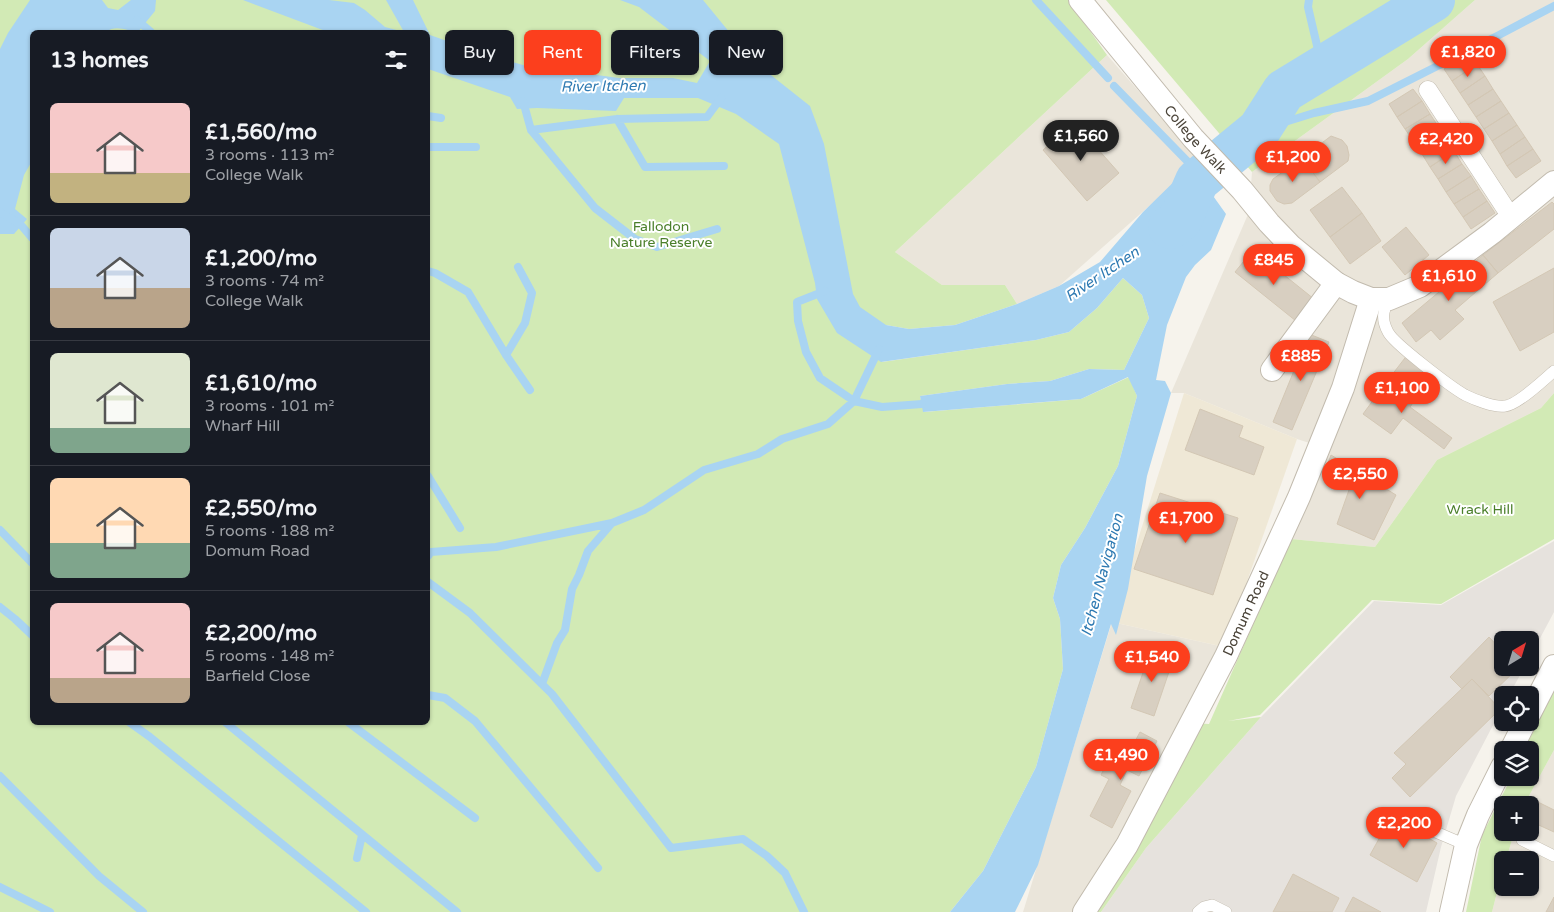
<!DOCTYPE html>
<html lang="en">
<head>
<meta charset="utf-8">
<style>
  :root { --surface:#171b24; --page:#20242c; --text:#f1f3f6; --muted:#9ea1a6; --line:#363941; --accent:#fc3f1d }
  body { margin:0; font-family:"Varela Round",sans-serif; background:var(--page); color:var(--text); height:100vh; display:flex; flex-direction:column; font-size:19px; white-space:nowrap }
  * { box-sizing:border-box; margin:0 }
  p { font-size:16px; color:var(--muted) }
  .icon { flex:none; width:28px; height:28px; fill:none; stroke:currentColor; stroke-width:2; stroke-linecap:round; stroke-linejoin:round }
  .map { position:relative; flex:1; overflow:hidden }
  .drawer { position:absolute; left:30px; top:30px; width:400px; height:695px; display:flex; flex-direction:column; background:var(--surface); border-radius:8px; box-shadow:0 1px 4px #0004 }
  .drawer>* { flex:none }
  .top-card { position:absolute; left:445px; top:30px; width:475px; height:45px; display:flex; gap:10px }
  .needle { width:32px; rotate:38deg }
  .tools { position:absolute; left:1494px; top:631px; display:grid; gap:10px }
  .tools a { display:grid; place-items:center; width:45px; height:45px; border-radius:8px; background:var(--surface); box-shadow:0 1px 4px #0004; font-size:25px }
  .price { position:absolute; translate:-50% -42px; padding:0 11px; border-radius:18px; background:var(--accent); color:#fff; font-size:16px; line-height:32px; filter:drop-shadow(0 1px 2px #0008) }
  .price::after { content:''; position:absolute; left:50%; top:30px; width:15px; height:11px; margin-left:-8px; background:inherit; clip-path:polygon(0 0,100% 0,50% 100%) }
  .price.current { background:#222; color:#fff }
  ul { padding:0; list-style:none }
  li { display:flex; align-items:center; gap:15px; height:125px; padding:0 20px }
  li+li { border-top:1px solid var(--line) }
  li span { display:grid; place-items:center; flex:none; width:140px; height:100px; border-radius:8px; color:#555 }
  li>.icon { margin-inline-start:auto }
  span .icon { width:60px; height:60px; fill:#fffc; stroke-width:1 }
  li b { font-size:21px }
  h2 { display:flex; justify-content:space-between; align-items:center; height:60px; padding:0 20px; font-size:21px }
  .chip { padding:0 18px; border-radius:8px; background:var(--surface); box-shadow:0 1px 4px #0004; font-size:18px; line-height:45px }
  .chip.current { background:var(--accent); color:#fff }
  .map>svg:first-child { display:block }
  .residential { fill:#eae5da }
  .industrial { fill:#e6e2dd }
  .education { fill:#efe8d6 }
  .green { fill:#d2eab5; fill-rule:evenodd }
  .water { fill:#a9d4f2 }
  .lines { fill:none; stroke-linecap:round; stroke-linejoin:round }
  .stream { stroke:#a9d4f2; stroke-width:8 }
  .river { stroke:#a9d4f2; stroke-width:44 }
  .building { fill:#d8cfc1; stroke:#d3c7b4 }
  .service-casing { stroke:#c2bbae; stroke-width:12 }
  .pedestrian-casing { stroke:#c2bbae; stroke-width:19 }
  .minor-casing { stroke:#c2bbae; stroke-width:24 }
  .service { stroke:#fff; stroke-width:11 }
  .pedestrian { stroke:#fff; stroke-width:18 }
  .minor { stroke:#fff; stroke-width:22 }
  .labels { text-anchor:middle; stroke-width:4; stroke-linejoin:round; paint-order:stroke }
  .street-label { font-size:14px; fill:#4b4439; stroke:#fff }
  .park-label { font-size:14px; fill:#4a7f2a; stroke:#fff }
  .water-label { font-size:15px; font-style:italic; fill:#2e7ab2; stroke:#fff }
</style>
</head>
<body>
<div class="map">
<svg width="1554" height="912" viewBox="0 0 1554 912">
  <rect width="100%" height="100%" fill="#f6f3ec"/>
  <path class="residential" d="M1475 0H1554V393L1541 408 1437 460 1375 547 1291 539 1328 449 1297 439 1184 393H1171L1249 212 1252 172 1408 59Z
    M1107 55 1200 161 1059 286 1017 304 1005 285H942L895 252Z
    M1112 622 1224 647 1084 912H1023Z
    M1554 750V912H1492L1502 873V888H1530V860H1506L1514 833 1530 832V805H1524Z"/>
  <path class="industrial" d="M1554 541V612L1530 657V640H1502V668H1524L1509 695H1502V708L1456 796 1441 847 1426 912H1101L1146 848 1261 717 1374 601 1441 605Z"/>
  <path class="education" d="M1184 393 1297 439 1224 647 1112 622Z"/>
  <path class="green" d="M0 0H1068L1107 55 895 252 942 285H1005L1017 304 955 325 909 329 886 325 882 362 1036 340 1069 332 1097 308 1123 278 1142 295 1149 318 1124 370 1089 369 1050 381 1007 384 920 396 924 412 1081 399 1129 377 1137 396 1118 466 1085 528 1061 565 1053 598 1060 619 1063 669 1036 767 983 871 950 912H0ZM32 32H428V722H32Z
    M1106 0H1475L1408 59 1252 172Z
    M1554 393V539L1441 604 1372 600 1260 715 1228 721 1261 717 1146 848 1101 912H1084L1192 723 1209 724 1291 539 1375 547 1437 460 1541 408Z
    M1554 690V750L1524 805H1502V832L1514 833 1506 860H1502V873L1492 912H1466L1482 835 1511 778H1530V750H1524Z"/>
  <path class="water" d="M30 0H102L108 8 118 10 131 0H156L155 11 138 32C128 31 116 24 106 32H32V161L24 175 15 209 27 219 14 234H0V49L8 33Z
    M243 0H329L354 3 365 10 385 27 404 32 386 0H413L430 35 481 53 544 71 582 73 619 78H673L697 83 710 61 639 7 620 0H703L753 61 810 106 824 144 853 294 860 307 886 325 909 329 955 325 1017 304 1059 286 1100 262 1143 212 1191 165 1226 214 1211 250 1195 265 1186 277 1167 325 1156 380 1165 381 1171 393 1147 476 1128 589 1116 635 1111 624 1038 865 1015 912H950L983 871 1036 767 1063 669 1060 619 1053 598 1061 565 1085 528 1118 466 1137 396 1128 377 1081 399 923 412 920 396 1007 384 1050 381 1089 369 1124 370 1149 318 1142 295 1123 278 1097 308 1069 332 1036 340 881 362 837 333 817 299 815 283 779 144 736 114 698 98H624L616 111 537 108 517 109 510 97 428 69V32H328Z"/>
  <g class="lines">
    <path class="stream" d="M1036 0 1108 78
      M1309 0 1308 7 1322 67
      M137 20 151 32
      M1114 86 1191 165 1194 172
      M523 101 531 130 595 208 635 239 657 247 717 229
      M428 116 441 118
      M617 119 645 167 724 166
      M531 130 617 119 707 117 721 98
      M1259 130 1314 113 1368 101 1499 35 1554 6
      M428 147H476
      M0 212 21 225 32 238
      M428 271 435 273 468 292 506 355 530 390
      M825 291 797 302 798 321 806 352 820 378 854 401 882 407 922 404
      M506 355 525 323 532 293 518 267
      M428 476 460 528
      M0 530 32 563
      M428 556 431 552 496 547 612 523
      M428 582 470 613 552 694 671 848 743 839 767 856 785 873 804 912
      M0 607 15 619 32 635
      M542 684 557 643 565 630 572 589 579 575 588 551 612 523 644 510 704 470 758 454 782 439 828 424 854 401 879 349
      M428 695 445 698 475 721 598 868
      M129 722 150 737 366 912
      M225 722 457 912
      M348 722 475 818
      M0 776 99 876 143 912
      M357 858 362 835
      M0 887 50 912"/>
    <path class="river" d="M1170 227 1180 220 1197 181 1259 130 1284 91 1433 0"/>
  </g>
  <path class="building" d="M1470 52 1477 64 1452 81 1444 69Z
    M1477 64 1485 76 1460 93 1452 81Z
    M1485 76 1493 89 1468 105 1460 93Z
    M1413 89 1422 101 1397 117 1389 104Z
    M1493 89 1501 101 1476 117 1468 105Z
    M1422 101 1430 114 1405 129 1397 117Z
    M1501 101 1509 113 1484 129 1476 117Z
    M1509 113 1517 125 1492 141 1484 129Z
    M1430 114 1438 126 1414 142 1405 129Z
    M1074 122 1119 173 1087 201 1043 150Z
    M1517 125 1525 137 1500 154 1492 141Z
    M1438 126 1446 139 1422 154 1414 142Z
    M1331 136 1342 140 1347 146 1349 155 1348 161 1320 182 1302 158Z
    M1525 137 1533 149 1507 166 1500 154Z
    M1446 139 1454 151 1430 167 1422 154Z
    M1533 149 1541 161 1516 178 1507 166Z
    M1454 151 1462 164 1438 179 1430 167Z
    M1302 158 1320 182 1292 203 1284 204 1277 201 1270 191V185L1273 179Z
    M1462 164 1471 176 1446 192 1438 179Z
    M1471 176 1479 189 1454 204 1446 192Z
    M1342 187 1362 213 1330 237 1310 210Z
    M1479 189 1487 201 1463 217 1454 204Z
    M1487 201 1495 213 1471 229 1463 217Z
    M1552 202 1554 204V229L1498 273 1483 255Z
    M1362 213 1381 241 1350 264 1330 237Z
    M1406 227 1429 255 1405 275 1382 247Z
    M1253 250 1314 299 1296 321 1235 272Z
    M1483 255 1498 273 1455 310 1464 319 1440 340 1431 330 1416 342 1402 323Z
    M1554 268V332L1520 351 1493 302Z
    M1309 334 1329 342 1292 430 1273 422Z
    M1408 354 1435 374 1415 400 1388 380Z
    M1388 380 1415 400 1410 407 1452 438 1444 449 1403 418 1391 434 1363 414Z
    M1200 409 1243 426 1239 437 1264 447 1254 475 1185 450Z
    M1331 455 1396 495 1374 540 1337 524 1349 490 1324 474Z
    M1160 493 1238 518 1213 595 1134 569Z
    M1489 637 1502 651V668H1518L1489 696 1472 679 1462 689 1450 677Z
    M1151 649 1174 657 1154 716 1131 708Z
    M1472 679 1500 709 1410 797 1392 778 1406 764 1394 753Z
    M1140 732 1157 741 1139 776 1127 770 1120 785 1131 791 1112 828 1090 816 1109 779 1101 775 1109 759 1122 766Z
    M1530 798 1554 810V832L1530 821V805H1526Z
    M1391 817 1437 843 1417 882 1370 855Z
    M1514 853 1530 860H1511Z
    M1293 874 1339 898 1332 912H1273Z
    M1353 897 1381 912H1345Z
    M1554 897V912H1546Z"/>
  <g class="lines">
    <g class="service-casing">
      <path id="service" d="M1389 299C1383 311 1381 319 1388 332 1393 343 1451 387 1465 395 1473 399 1495 408 1505 406 1517 405 1544 380 1554 371
        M1396 815 1466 845
        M1522 840 1554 856
        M1198 912 1204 907 1212 905 1226 912"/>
    </g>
    <g class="pedestrian-casing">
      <path id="pedestrian" d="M1428 90 1511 217"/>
    </g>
    <g class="minor-casing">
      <g id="minor">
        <path id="s1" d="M1080 0 1193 138 1242 190 1269 223 1291 246 1336 283 1353 292 1371 299H1389L1420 286 1492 233 1554 182"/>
        <path d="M1272 370 1336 283"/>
        <path d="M1530 713 1554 666"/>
        <path d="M1511 750 1525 722"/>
        <path id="s2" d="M1084 912 1127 845 1226 656 1299 497 1343 388 1371 299"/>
        <path d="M1451 912 1466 845 1478 815 1502 767"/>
      </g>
    </g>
    <use href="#service" class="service"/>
    <use href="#pedestrian" class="pedestrian"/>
    <use href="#minor" class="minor"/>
  </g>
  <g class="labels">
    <g class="street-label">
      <text dy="5" stroke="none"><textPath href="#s1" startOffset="181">College Walk</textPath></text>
      <text dy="5" stroke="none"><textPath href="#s2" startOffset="340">Domum Road</textPath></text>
    </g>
    <g class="park-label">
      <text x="661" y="231">Fallodon<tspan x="661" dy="16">Nature Reserve</tspan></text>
      <text x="1480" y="514">Wrack Hill</text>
    </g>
    <g class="water-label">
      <text transform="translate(603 86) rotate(-1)" y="5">River Itchen</text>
      <text transform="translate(1102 274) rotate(-34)" y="5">River Itchen</text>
      <text transform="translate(1102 575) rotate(-75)" y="5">Itchen Navigation</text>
    </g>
  </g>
</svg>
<div class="tools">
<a><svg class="needle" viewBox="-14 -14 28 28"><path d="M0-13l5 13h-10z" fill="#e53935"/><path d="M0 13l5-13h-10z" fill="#9ea1a6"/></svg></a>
<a><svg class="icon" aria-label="locate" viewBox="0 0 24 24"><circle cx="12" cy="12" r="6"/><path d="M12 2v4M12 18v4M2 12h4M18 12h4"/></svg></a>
<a><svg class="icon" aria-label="layers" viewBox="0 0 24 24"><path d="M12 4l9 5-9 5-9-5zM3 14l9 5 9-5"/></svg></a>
<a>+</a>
<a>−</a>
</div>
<b class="price" style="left:1468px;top:78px">£1,820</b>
<b class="price current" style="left:1081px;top:162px">£1,560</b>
<b class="price" style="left:1446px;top:165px">£2,420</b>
<b class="price" style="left:1293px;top:183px">£1,200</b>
<b class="price" style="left:1274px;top:286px">£845</b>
<b class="price" style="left:1449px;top:302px">£1,610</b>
<b class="price" style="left:1301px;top:382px">£885</b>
<b class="price" style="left:1402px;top:414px">£1,100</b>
<b class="price" style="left:1360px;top:500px">£2,550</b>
<b class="price" style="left:1186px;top:544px">£1,700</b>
<b class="price" style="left:1152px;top:683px">£1,540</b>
<b class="price" style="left:1121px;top:781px">£1,490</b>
<b class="price" style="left:1404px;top:849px">£2,200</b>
<div class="top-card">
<a class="chip">Buy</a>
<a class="chip current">Rent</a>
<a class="chip">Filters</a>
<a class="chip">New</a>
</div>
<section class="drawer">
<h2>13 homes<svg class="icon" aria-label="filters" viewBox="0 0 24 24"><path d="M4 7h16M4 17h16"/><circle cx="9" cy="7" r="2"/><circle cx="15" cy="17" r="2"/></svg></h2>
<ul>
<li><span style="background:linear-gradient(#f6c9c9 70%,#c2b280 0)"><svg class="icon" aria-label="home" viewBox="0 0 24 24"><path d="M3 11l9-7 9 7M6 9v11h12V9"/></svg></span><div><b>£1,560/mo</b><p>3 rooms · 113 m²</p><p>College Walk</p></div></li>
<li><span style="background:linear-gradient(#c9d6e8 60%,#b9a48a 0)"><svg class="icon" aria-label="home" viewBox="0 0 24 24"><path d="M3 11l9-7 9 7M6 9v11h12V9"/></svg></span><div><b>£1,200/mo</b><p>3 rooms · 74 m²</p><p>College Walk</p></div></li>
<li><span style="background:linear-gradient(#dfe7d0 75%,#7fa58c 0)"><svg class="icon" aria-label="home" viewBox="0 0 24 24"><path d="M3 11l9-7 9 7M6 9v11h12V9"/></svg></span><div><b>£1,610/mo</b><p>3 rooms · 101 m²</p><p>Wharf Hill</p></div></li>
<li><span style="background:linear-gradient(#ffd9b3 65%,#7fa58c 0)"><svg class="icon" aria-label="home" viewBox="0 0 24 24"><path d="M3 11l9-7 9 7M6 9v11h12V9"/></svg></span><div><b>£2,550/mo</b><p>5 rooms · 188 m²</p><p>Domum Road</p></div></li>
<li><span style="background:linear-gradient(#f6c9c9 75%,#b9a48a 0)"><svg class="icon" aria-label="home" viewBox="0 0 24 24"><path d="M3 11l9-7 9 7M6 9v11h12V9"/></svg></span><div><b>£2,200/mo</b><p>5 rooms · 148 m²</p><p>Barfield Close</p></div></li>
</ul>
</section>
</div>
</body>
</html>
